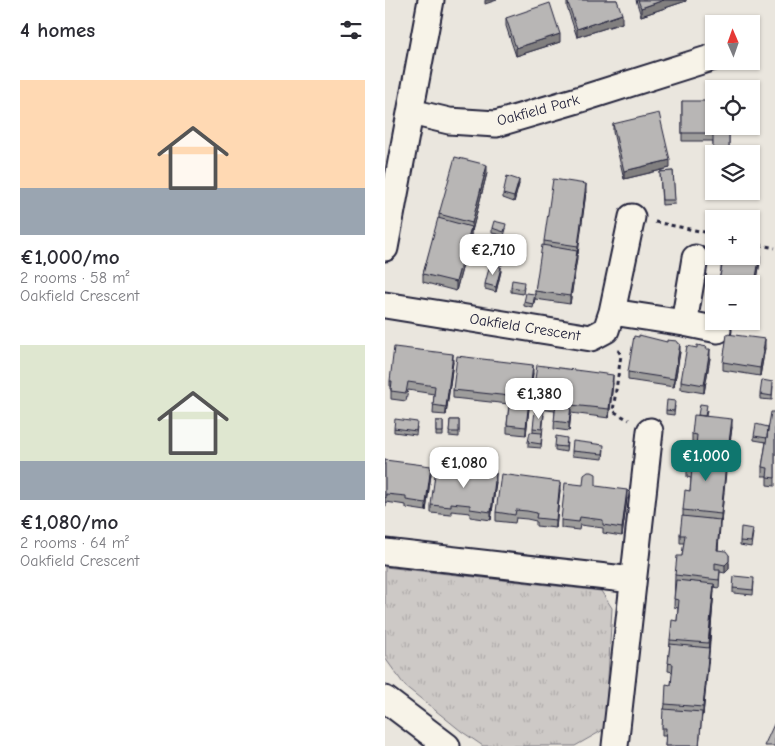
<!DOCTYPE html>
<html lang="en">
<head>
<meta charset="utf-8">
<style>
  :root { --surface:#fff; --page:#f2f2f3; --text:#2b2b33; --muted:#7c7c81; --accent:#0f766e }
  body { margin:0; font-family:"Comic Neue",sans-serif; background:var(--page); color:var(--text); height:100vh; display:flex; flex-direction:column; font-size:19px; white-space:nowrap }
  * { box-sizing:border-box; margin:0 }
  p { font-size:16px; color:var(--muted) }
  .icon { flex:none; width:28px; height:28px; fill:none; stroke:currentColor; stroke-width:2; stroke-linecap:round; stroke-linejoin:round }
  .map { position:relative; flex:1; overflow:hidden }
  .drawer { display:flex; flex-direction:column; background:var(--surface); width:385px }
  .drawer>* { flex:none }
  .needle { width:32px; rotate:358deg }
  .buttons { position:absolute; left:320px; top:15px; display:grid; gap:10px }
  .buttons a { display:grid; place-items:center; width:55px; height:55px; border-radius:0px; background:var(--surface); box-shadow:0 1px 4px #0004; font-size:25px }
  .price { position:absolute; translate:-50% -42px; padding:0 11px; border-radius:10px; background:#fff; color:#222; font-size:16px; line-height:32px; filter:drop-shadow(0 1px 2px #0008) }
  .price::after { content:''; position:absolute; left:50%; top:30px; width:15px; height:11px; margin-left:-8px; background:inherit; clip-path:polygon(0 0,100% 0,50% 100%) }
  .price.on { background:var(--accent); color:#fff }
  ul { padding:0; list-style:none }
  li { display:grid; align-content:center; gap:10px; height:265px; padding:0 20px }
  li span { display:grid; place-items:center; height:155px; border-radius:0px; color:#555 }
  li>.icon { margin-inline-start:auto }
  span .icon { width:90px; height:90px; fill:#fffc; stroke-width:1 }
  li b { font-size:21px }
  h2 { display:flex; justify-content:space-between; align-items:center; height:60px; padding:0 20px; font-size:21px }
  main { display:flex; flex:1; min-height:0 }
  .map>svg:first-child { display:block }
  .grass { fill:url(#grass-tufts); stroke:#787680 }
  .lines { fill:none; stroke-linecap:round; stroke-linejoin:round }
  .minor-casing { stroke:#22223b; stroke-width:29 }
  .path { stroke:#22223b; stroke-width:3; stroke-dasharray:4 4; stroke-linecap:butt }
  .minor { stroke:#f7f3e8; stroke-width:25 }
  .wall { fill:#9e9d9c; stroke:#22223b }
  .shaded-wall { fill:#817f7f; stroke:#22223b }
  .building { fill:#b8b6b5; stroke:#22223b }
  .labels { text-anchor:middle; stroke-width:5; stroke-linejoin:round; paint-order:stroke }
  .street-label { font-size:15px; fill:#22223b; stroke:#f7f3e8 }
</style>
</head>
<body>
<main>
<section class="drawer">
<h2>4 homes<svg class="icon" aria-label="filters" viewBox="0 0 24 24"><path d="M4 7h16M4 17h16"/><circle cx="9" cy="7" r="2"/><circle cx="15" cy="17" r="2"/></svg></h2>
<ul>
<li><span style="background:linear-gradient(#ffd9b3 70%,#9aa5b1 0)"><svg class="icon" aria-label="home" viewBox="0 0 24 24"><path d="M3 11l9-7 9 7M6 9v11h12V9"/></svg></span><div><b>€1,000/mo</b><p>2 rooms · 58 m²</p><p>Oakfield Crescent</p></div></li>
<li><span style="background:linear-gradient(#dfe7d0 75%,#9aa5b1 0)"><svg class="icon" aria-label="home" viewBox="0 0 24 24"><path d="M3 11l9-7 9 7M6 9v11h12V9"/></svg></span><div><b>€1,080/mo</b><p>2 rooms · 64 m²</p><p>Oakfield Crescent</p></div></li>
</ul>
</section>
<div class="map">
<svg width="390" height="746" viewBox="0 0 390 746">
  <defs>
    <pattern id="grass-tufts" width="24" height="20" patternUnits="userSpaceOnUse" patternTransform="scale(1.25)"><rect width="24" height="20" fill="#cdc9c6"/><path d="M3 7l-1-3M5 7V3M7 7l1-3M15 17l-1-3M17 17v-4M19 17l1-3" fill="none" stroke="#b0acab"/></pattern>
  </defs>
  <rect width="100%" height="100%" fill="#eae6de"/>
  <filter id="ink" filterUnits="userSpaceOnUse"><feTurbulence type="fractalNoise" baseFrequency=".02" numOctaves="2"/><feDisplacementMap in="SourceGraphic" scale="10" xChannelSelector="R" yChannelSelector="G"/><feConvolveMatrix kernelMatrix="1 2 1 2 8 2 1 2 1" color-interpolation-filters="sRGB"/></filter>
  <g filter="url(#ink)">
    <path class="grass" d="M0 567 216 591 227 608 220 729 190 746H98L76 731 20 686 0 658Z"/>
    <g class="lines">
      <g class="minor-casing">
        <path id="minor" d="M26 112 64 121 111 124 196 99 329 57
          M0 248 46 0
          M0 305 206 338 221 330 227 312 247 217
          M227 312 299 323 310 258
          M299 323 333 330
          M0 552 248 580
          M0 699 62 746
          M230 746 265 431"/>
      </g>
      <path class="path" d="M270 222 329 234
        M366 243 390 248
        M233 350 236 355 228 411 244 420"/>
      <use href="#minor" class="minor"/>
    </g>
    <path class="wall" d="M182 0H232L237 23 192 37 182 7Z
      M251 0H301V1L256 16Z
      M121 18 175 42 131 56 121 26Z
      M297 101 344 126V154H329V159H328V141H297Z
      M228 124 285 168 239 179 228 132Z
      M288 171 290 204 277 205 275 172Z
      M102 173 87 231H86V235L71 291 38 282V274L54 219V214Z
      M134 184 129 202 118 198V194Z
      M201 192 185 304 150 299V291L159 246V241Z
      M107 228 121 229 119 236 107 233Z
      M102 257H120L117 265 102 261Z
      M336 261 375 262 367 308H366V284L334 281 336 269Z
      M116 271 111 292 100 289V284Z
      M126 287H139L138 294 126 292Z
      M150 299 148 308 139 306V302Z
      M282 342 292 343 295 352 289 387 243 380V372Z
      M380 348 375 376 338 370V362Z
      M322 349 325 358 319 393 296 389V381Z
      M68 362 61 415 48 414 49 394 23 390 21 401 6 399V389H5V381Z
      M148 373 141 435 122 433V425L124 404 68 398V390Z
      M228 383 224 418 186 413 184 431 169 429 170 411 147 408V400Z
      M388 386 387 400 375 399V394Z
      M290 406 289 415 281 414V410Z
      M322 410 321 416 347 427 343 458 342 457 336 522 335 521 333 550 344 563V569L340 573 335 572 334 588 329 587 324 656 318 715H317L314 746H280L281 736H277V728L280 704 286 685 288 672 283 671 285 640 292 621 293 608 289 607 290 575 297 556 299 543H295V535L298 516V510L305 491 306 478 302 477V469L311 451V443L307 442V434L313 415Z
      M390 412V486L382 485V476H377V467L381 442 369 440V436L383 427Z
      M159 415 156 448 143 447V442L148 432V428Z
      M65 420H74V437L64 436Z
      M51 421H58V436H51Z
      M32 427 31 435 9 432V428Z
      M182 442 181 452 170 450V446Z
      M219 449 218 459 187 456V451Z
      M0 460 46 474 41 511 21 508V505L1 502V506H0Z
      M111 482 106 520 85 517V513L66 511V515L46 513V505Z
      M211 486 242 498 237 536 218 533V528L195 525 194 530 176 528V520Z
      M175 490 171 528 151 526V521L142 519 131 518 130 523 111 521V512Z
      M368 533 366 547 355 545V541Z
      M369 582 368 595 348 593V588Z"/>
    <path class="shaded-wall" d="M100 0H112L100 4Z
      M279 0H301V1L256 16V8Z
      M237 14V23L192 37V29Z
      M175 34V42L131 56V48Z
      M285 160V168L239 179V171Z
      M102 165V173L87 231V223Z
      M134 180V184L129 202V197Z
      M201 184V192L193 254V246Z
      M86 227V235L71 291V282Z
      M192 251V259L185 304V296Z
      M120 252V257L117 265V261Z
      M375 254V262L367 308V300Z
      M116 267V271L111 292V287Z
      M380 339V348L375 376V368Z
      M295 344V352L289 387V379Z
      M325 349V358L319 393V385Z
      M68 354V362L61 415V407Z
      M148 365V373L141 435V427Z
      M228 375V383L224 418V409Z
      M186 405V413L184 431V423Z
      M347 419V427L343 458V450Z
      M342 454V462L336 522V514Z
      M46 466V474L41 511V503Z
      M111 473V482L106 520V512Z
      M175 482V490L171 528V520Z
      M242 490V498L237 536V528Z
      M335 520V528L332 558V550Z
      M344 555V569L340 573V565Z
      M329 584V592L318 715V707Z"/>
    <path class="building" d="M182 0H232L237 14 192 29Z
      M253 0H279L256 8Z
      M165 3 175 34 131 48 121 18Z
      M297 101H329V126H344V151H328V133H297Z
      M274 113 285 160 239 171 228 124Z
      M70 157 102 165 87 223 54 214Z
      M288 171 290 200H277L275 172Z
      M122 176 134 180 129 197 118 194Z
      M168 179 201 184 193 246 159 241Z
      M53 218 86 227 71 282 38 274Z
      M109 221 121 224 119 232 107 228Z
      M157 245 192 251 185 296 150 291Z
      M105 248 120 252 117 261 102 257Z
      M366 253 375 254 367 300H366V284H332V281H334L338 261H336V256H366Z
      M105 264 116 267 111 287 100 284Z
      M127 280 139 282 138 289 126 287Z
      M141 293 150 294 148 304 139 302Z
      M342 334 380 339 375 368 338 362Z
      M254 335 282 342V340L292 341V343L295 344 289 379 243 372 249 336 254 337Z
      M312 345 322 347 321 349H325L319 385 296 381 302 346 312 348Z
      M9 347 68 354 61 407 48 405 50 386 23 382 21 393 6 391 7 381H5Z
      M72 356 148 365 141 427 122 425 125 396 68 390Z
      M152 365 228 375 224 409 186 405 184 423 169 421 171 403 147 400Z
      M377 380 388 382 387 396 375 394Z
      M282 400 290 401 289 411 281 410Z
      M315 404 322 405 320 416 313 415Z
      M150 410 159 411 157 429 148 428Z
      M386 412H390V478L382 477 383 468 377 467Z
      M309 415 347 419 343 450 311 446 312 435 307 434Z
      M10 419 32 422 31 431 9 428Z
      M65 420H74V432H64Z
      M51 421H58V432H51Z
      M371 424 383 427 382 438 369 436Z
      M145 432 157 433 156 444 143 442Z
      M171 436 182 438 181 447 170 446Z
      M188 441 219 445 218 454 187 451Z
      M303 450 342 454 336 514 298 510 300 490 305 491 307 469H302Z
      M0 460 46 466 41 503 21 500V496L1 494V498L0 497Z
      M51 467 111 473 106 512 85 509V505L66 503V507L46 505Z
      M203 472H207L211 474V486L242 490 237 528 218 525V520L195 517 194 522 176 520 180 483 198 485 199 475Z
      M116 474 175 482 171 520 151 518 152 513 142 511 131 510 130 515 111 512Z
      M297 516 335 520 332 550 341 551 344 555V561L340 565 330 563V570H335L334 580 290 575 292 556H297L300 535H295Z
      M356 527 368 529 366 542 355 541Z
      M349 576 369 578 368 590 348 588Z
      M291 580 329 584 323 643 285 640 287 620 292 621 294 600 289 599Z
      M285 644 324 648 318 707 280 704 281 684 286 685 288 664 283 663Z
      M278 709 317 712 314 746H280L281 728H277Z
      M390 722V746H379Z"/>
  </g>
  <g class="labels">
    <g class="street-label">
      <text transform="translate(153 110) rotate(-15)" y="5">Oakfield Park</text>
      <text transform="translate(140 327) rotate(9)" y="5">Oakfield Crescent</text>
    </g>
  </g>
</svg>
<div class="buttons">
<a><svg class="needle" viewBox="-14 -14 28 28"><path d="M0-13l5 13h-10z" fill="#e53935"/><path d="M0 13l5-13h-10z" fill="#7c7c81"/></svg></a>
<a><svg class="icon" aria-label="locate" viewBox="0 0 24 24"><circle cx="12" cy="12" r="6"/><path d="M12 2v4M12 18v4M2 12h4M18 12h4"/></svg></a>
<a><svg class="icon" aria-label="layers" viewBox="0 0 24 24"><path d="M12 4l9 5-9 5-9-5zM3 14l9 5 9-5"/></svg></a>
<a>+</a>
<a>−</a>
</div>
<b class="price" style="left:108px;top:276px">€2,710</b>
<b class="price" style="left:154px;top:420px">€1,380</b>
<b class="price on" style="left:321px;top:482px">€1,000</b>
<b class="price" style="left:79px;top:489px">€1,080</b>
</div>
</main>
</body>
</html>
